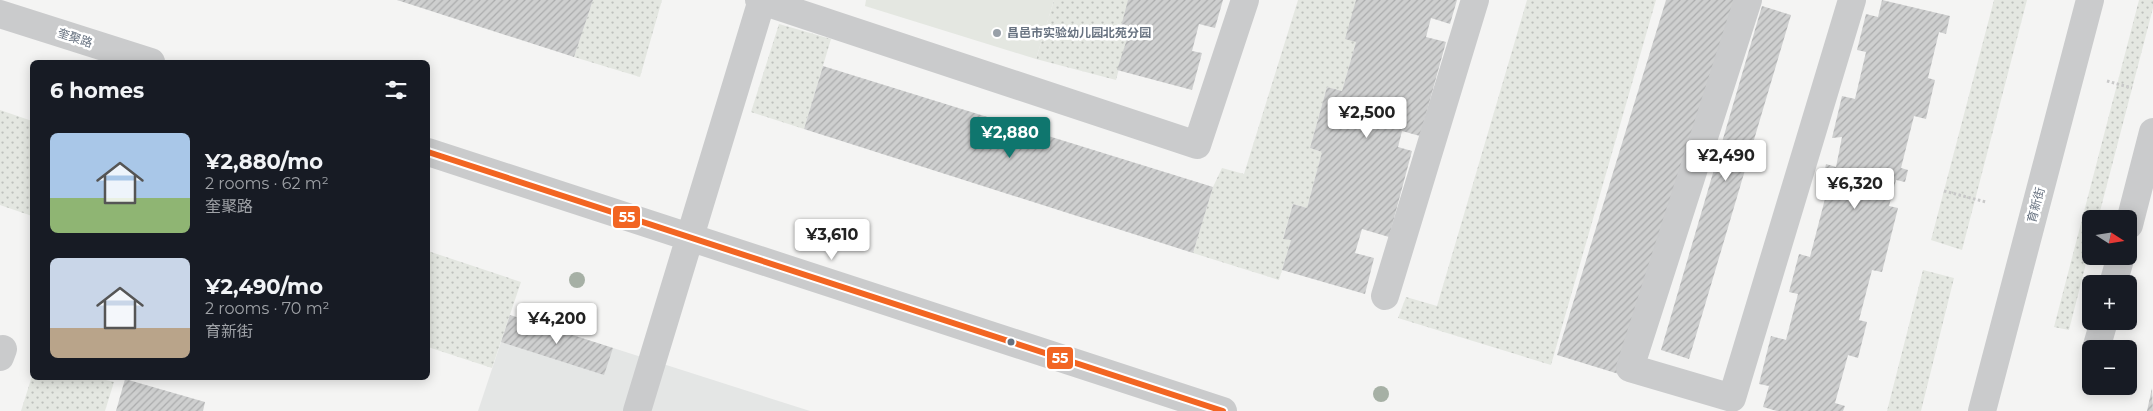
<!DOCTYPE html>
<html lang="en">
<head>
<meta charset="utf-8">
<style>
  :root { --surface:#171b24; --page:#20242c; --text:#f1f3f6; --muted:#9ea1a6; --accent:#0f766e }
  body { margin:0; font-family:Montserrat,"Noto Sans SC",sans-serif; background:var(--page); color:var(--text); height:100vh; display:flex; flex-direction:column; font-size:19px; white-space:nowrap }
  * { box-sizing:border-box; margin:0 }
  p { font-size:16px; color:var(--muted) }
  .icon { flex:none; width:28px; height:28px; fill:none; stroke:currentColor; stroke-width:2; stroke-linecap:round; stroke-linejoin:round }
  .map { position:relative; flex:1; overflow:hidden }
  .details { position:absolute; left:30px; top:60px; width:400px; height:320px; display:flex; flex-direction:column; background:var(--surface); border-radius:8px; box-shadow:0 2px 12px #0003 }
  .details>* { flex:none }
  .needle { width:32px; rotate:102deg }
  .controls { position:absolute; left:2082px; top:210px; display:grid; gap:10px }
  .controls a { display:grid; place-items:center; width:55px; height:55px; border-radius:8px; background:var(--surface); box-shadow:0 2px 12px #0003; font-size:25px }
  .price { position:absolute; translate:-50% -42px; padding:0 11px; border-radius:5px; background:#fff; color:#222; font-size:16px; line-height:32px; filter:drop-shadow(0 1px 2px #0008) }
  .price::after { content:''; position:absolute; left:50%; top:30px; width:15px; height:11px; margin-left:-8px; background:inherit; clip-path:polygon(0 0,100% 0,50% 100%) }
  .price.on { background:var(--accent); color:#fff }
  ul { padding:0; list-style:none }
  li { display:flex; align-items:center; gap:15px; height:125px; padding:0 20px }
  li span { display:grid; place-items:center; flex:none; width:140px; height:100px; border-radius:8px; color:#555 }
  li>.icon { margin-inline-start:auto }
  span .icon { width:60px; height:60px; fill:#fffc; stroke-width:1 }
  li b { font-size:21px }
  h2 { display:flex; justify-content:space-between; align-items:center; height:60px; padding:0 20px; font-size:21px }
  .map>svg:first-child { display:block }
  .built { fill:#e4e6e5 }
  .grass { fill:url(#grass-dots) }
  .pitch { fill:#e4e7e1 }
  .building { fill:url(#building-hatch) }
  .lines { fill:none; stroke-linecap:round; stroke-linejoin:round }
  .path { stroke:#c9c9c9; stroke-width:3; stroke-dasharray:2.5 2.5; stroke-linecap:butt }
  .minor { stroke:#cacbcc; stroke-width:28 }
  .bus-1-casing { stroke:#fff; stroke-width:10 }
  .bus-1 { stroke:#f26522; stroke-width:6 }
  .tree { fill:#a6b0a5 }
  .poi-dot { fill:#98a0a8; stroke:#fff; stroke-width:2 }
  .bus-dot { fill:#677280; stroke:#fff; stroke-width:2 }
  .labels { text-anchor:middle; stroke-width:5; stroke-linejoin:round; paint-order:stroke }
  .poi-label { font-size:12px; font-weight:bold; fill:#677280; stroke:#fff; text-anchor:start }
  .street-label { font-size:12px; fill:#677280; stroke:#fff }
  .line-badge { stroke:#fff; stroke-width:2 }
  .badge-label { font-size:14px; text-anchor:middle; font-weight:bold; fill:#fff }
</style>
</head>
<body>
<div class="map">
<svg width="2153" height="411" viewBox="0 0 2153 411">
  <defs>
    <pattern id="grass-dots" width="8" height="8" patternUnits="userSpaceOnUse" patternTransform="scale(1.25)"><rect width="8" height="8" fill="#e4e7e1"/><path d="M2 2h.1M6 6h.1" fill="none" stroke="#bdc0bc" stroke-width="1.8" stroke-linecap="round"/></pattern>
    <pattern id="building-hatch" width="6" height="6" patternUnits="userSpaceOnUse" patternTransform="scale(1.25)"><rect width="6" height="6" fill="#cecfcf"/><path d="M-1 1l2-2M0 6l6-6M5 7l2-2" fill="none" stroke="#abacad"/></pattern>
  </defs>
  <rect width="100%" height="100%" fill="#f4f4f3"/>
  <path class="built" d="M510 315 810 411H478Z"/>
  <path class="grass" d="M593 0H662L640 77 574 57Z
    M1054 0H1128L1127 39 1116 80 1036 59Z
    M1298 0H1356V42L1342 91 1327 87 1310 148 1322 152 1307 208 1293 204 1283 238 1291 240 1279 280 1193 253 1213 187 1222 168 1244 174Z
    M1527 0H1656L1551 365 1398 318 1406 297 1437 306Z
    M1994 0H2027L1962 250 1931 240Z
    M2139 0H2153V8L2098 219H2091V244L2069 330 2054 327Z
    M779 24 831 39 804 129 751 112Z
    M0 110 32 121V216L0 205Z
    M428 251 521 282 492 368 428 347Z
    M1923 270 1954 278 1921 411H1887Z
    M32 376 98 378 114 382 105 411H21Z"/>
  <path class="pitch" d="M866 0H1054L1036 59 865 6Z"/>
  <path class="building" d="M397 0H593L574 57Z
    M1128 0H1223L1215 28 1199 24 1192 51 1202 53 1192 90 1117 70 1127 39 1118 38Z
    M1356 0H1457L1450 24 1431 18 1426 37 1446 42 1420 136 1402 131 1398 147 1412 151 1389 237 1362 229 1355 253 1374 258 1365 294 1282 270 1291 240 1283 239 1293 204 1307 208 1322 152 1310 148 1327 87 1342 91 1356 42 1345 39Z
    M1666 0H1737L1622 375 1557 355Z
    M1882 0 1950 16 1946 34 1939 32 1928 78 1935 80 1926 119 1914 116 1901 168 1908 170 1905 182 1896 180 1889 206 1898 208 1882 272 1872 270 1859 320 1867 322 1858 358 1848 355 1835 403 1845 406 1843 411H1777L1763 407 1769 386 1759 384 1771 336 1786 340 1798 294 1789 292 1799 254 1810 257 1827 191 1820 192 1826 164 1836 167 1842 137 1832 138 1842 96 1855 99 1866 52 1857 50 1866 14 1878 17Z
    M1762 6 1791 15 1689 359 1661 350Z
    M823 66 1213 187 1193 253 804 129Z
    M510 315 613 348 604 375 501 342Z
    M125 379 205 402 203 411H116Z
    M2152 388 2153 411H2147Z"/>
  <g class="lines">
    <path class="path" d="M2107 81 2132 88
      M1944 191 1986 202"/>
    <path class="minor" d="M759 0 1197 145 1245 0
      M1748 0 1630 368 1732 398 1852 0
      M0 14 151 62
      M428 152 1223 411
      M2129 225 2153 132
      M2113 284 2121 256
      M1385 296 1475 0
      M2096 349 2104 321
      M0 357 3 349
      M637 411 762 0
      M1982 411 2090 0"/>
    <g class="bus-1-casing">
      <path id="bus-1" d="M428 152 1223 411"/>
    </g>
    <use href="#bus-1" class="bus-1"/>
  </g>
  <g class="tree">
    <circle cx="577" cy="280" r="8"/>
    <circle cx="1381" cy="394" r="8"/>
  </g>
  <circle class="poi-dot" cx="997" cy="33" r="5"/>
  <circle class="bus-dot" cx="1011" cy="342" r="4.5"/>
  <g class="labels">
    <g class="poi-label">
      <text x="1007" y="37">昌邑市实验幼儿园北苑分园</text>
    </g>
    <g class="street-label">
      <text transform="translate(75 38) rotate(18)" y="4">奎聚路</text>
      <text transform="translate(2036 205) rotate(-75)" y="4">育新街</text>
    </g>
  </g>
  <g class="line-badge">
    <rect x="612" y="205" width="29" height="24" rx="5" fill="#f26522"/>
    <rect x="1046" y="346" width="28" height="24" rx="5" fill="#f26522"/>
  </g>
  <g class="badge-label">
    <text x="627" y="222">55</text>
    <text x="1060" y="363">55</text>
  </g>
</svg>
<div class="controls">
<a><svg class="needle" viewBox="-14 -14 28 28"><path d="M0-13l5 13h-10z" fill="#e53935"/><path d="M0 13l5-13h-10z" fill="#9ea1a6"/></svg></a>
<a>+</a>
<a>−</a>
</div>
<b class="price" style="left:1367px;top:139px">¥2,500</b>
<b class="price on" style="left:1010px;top:159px">¥2,880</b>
<b class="price" style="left:1726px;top:182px">¥2,490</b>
<b class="price" style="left:1855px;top:210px">¥6,320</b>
<b class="price" style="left:832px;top:261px">¥3,610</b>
<b class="price" style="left:557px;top:345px">¥4,200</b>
<section class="details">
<h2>6 homes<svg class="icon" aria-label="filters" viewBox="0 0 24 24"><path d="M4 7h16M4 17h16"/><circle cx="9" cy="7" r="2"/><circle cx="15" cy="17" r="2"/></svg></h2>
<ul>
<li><span style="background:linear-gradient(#a9c7e8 65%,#8fb573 0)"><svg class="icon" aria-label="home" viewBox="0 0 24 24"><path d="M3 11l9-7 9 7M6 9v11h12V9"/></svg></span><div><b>¥2,880/mo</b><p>2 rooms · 62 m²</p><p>奎聚路</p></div></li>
<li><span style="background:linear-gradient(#c9d6e8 70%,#b9a48a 0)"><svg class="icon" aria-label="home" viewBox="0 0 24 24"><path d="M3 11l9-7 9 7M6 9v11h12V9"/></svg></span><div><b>¥2,490/mo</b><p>2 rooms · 70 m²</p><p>育新街</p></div></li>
</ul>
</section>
</div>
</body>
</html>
